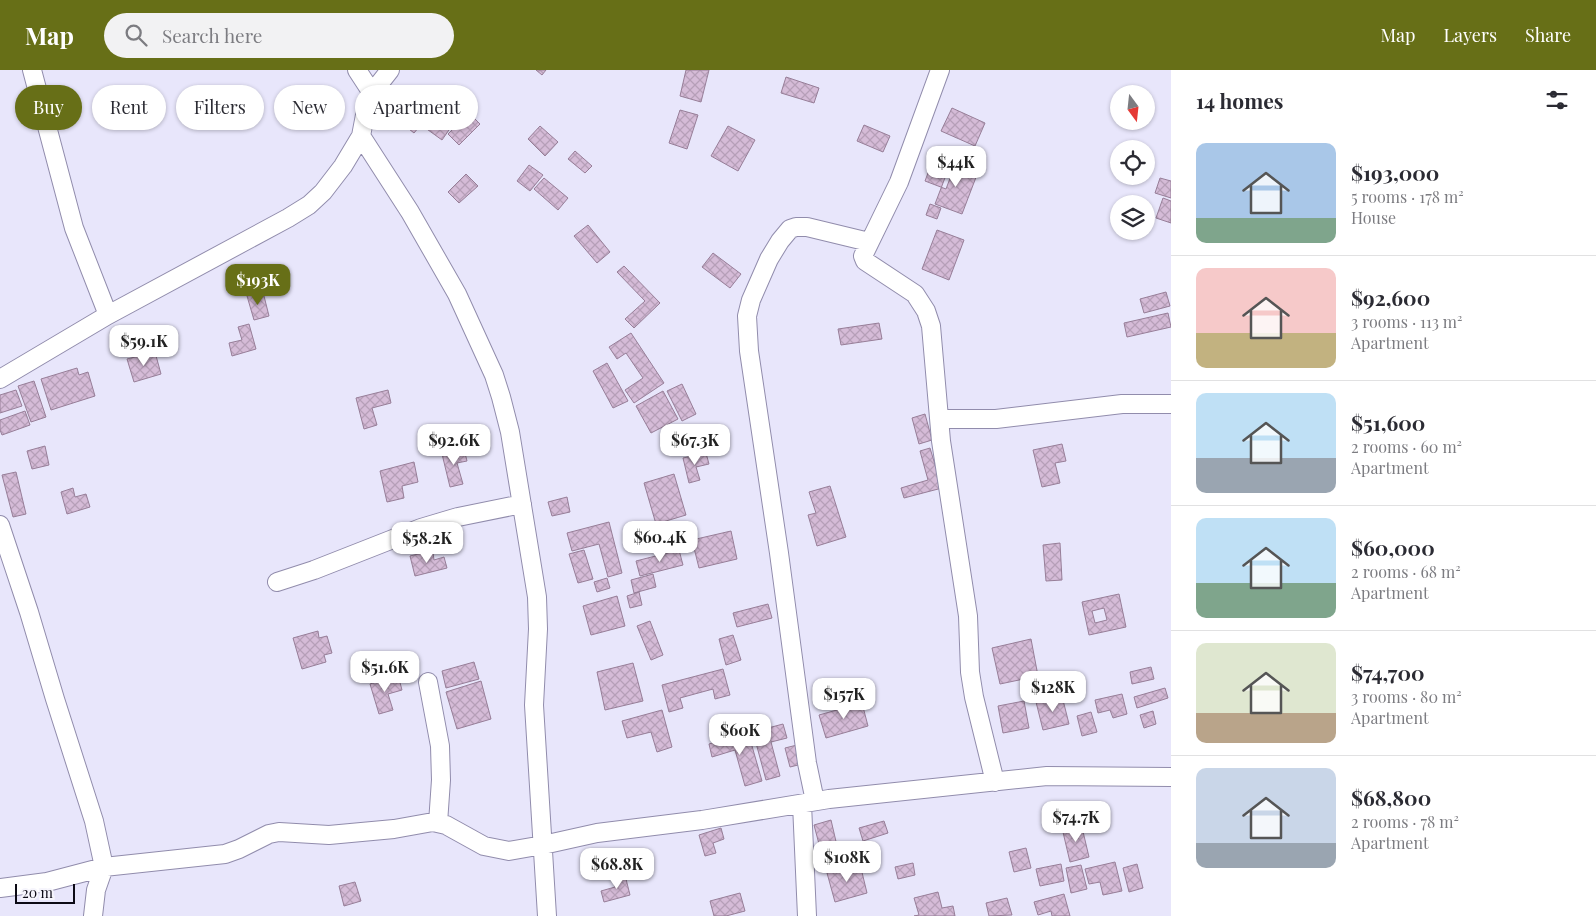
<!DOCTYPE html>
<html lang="en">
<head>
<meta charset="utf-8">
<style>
  :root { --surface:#fff; --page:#f2f2f3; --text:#2b2b33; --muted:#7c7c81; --line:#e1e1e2; --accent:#676f17 }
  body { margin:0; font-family:"Playfair Display",serif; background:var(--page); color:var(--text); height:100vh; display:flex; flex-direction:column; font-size:19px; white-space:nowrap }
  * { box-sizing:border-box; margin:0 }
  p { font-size:16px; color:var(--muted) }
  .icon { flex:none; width:28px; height:28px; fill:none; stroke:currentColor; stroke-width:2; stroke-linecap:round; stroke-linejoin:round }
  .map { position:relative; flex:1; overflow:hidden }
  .sheet { display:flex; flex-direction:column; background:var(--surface); width:425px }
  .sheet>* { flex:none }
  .guide { position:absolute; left:15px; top:15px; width:475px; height:45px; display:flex; gap:10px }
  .needle { width:32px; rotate:165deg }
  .buttons { position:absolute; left:1110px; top:15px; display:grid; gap:10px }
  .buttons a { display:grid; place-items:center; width:45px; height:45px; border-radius:50%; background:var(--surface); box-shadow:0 1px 4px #0004; font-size:25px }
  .scale { position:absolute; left:15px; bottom:12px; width:60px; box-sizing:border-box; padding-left:5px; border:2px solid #0c0a15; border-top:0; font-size:14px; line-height:18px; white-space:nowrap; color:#0c0a15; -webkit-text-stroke:4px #f6f5fc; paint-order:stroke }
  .price { position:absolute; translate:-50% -42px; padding:0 11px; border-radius:10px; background:#fff; color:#222; font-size:16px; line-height:32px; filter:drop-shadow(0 1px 2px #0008) }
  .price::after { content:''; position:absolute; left:50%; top:30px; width:15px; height:11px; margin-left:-8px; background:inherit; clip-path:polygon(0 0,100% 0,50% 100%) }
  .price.active { background:var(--accent); color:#fff }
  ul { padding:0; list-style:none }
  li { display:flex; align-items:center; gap:15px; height:125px; padding:0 25px }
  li+li { border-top:1px solid var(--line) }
  li span { display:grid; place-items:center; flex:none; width:140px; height:100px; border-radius:10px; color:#555 }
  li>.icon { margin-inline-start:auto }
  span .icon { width:60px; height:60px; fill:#fffc; stroke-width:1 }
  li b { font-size:21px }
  h2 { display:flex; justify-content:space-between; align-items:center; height:60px; padding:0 25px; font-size:21px }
  .pill { padding:0 18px; border-radius:22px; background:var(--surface); box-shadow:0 1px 4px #0004; font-size:18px; line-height:45px }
  .pill.active { background:var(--accent); color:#fff }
  header { display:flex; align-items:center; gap:30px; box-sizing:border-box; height:70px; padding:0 25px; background:var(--accent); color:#fff }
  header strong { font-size:24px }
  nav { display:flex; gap:28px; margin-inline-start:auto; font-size:18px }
  .search { width:350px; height:45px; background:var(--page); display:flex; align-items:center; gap:12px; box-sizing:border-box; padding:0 18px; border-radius:28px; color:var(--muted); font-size:19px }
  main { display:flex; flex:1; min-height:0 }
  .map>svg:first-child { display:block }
  .building { fill:url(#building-cross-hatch); stroke:#977e98; fill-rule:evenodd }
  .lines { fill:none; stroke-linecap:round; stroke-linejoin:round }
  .minor-casing { stroke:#918cac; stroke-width:20 }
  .minor { stroke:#fff; stroke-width:18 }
</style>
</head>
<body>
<header>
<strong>Map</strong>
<div class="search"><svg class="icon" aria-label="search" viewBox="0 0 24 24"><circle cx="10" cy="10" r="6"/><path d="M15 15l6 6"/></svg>Search here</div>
<nav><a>Map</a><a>Layers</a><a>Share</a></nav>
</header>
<main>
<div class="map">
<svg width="1171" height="846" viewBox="0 0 1171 846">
  <defs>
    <pattern id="building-cross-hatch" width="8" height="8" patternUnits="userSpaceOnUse" patternTransform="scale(1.25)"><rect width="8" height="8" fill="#d5bbd7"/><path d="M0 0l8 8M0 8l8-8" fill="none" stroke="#b69fb8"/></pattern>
  </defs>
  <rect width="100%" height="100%" fill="#e8e6fb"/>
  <path class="building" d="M536 0H546L542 5Z
    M686 0H709L701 32 680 26Z
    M786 7 819 18 814 33 781 23Z
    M414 34 429 45 414 63 399 51Z
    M952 38 985 53 975 76 941 61Z
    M680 40 698 45 687 79 669 73Z
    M469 43 480 54 459 75 448 64Z
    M433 44 451 57 442 70 424 57Z
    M864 55 890 66 883 82 857 71Z
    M540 56 558 72 545 86 528 69Z
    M728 56 755 70 738 101 711 86Z
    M575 81 592 96 585 103 568 89Z
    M934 87 955 95 946 119 925 111Z
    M951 92 978 102 962 144 935 134Z
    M529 95 543 105 530 121 517 111Z
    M466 104 478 116 459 133 448 122Z
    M544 108 568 128 558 140 534 119Z
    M1160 108 1171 111V128L1155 123Z
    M1163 128 1171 131V153L1156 148Z
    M930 134 941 138 937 149 926 145Z
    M588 155 610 182 597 193 574 166Z
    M937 160 964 170 949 210 922 199Z
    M713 183 741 204 730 218 702 197Z
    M624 196 660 233 634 258 625 249 645 231 617 202Z
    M263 222 269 246 254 250 247 226Z
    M1166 222 1170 236 1144 243 1140 229Z
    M1168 243 1171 257 1127 267 1124 253Z
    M879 253 882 269 841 275 838 259Z
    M249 254 256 279 232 286 229 273 242 270 238 257Z
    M631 263 664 313 634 333 625 320 643 308 626 283 617 289 609 277Z
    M155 282 161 304 134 312 127 289Z
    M607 293 628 331 613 338 593 301Z
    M77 298 79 305 88 302 95 326 51 340 41 309Z
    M34 311 46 347 31 352 18 316Z
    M682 314 696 344 682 351 667 321Z
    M16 320 22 336 0 343V325Z
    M388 320 391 333 372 338 377 355 364 359 356 328Z
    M663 321 678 349 651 363 636 336Z
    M25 341 30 355 2 365 0 360V350Z
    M925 344 932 370 919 374 912 348Z
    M1062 374 1066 391 1055 393 1060 413 1042 417 1033 380Z
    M45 376 49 395 32 399 27 381Z
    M930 378 942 418 904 428 901 418 928 410 920 381Z
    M464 379 467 391 457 393 463 414 450 417 442 384Z
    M706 383 709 394 696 397 700 410 689 413 683 388Z
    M414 392 418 412 402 416 404 428 387 432 380 401Z
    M16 402 26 444 13 447 2 405Z
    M674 404 686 445 656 454 644 413Z
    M830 416 846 467 817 476 808 445 816 443 809 422Z
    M73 418 75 427 86 424 90 437 67 444 61 422Z
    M567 427 570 442 552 446 548 432Z
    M609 452 622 503 608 507 599 474 572 481 567 463Z
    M731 461 737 489 699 498 692 470Z
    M1060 473 1062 510 1046 511 1043 475Z
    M584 480 593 509 578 513 569 484Z
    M679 480 683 495 640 506 636 491Z
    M422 483 423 486 433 483 434 490 444 487 447 498 415 506 410 486Z
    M653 504 656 517 634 523 631 510Z
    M607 508 610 518 597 522 594 512Z
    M639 522 642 535 630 538 627 526Z
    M1119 524 1126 557 1089 565 1082 532ZM1104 538 1107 550 1095 553 1092 541Z
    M617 526 625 556 591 565 583 536Z
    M768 534 772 548 737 557 733 543Z
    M650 551 663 585 651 590 637 556Z
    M318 561 319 568 327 566 332 583 324 585 326 592 302 599 293 568Z
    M733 565 741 590 726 595 719 569Z
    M1031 569 1038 606 1000 614 992 578Z
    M474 592 479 609 446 618 442 601Z
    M633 593 643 631 605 640 597 602Z
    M1151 597 1154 609 1132 614 1130 602Z
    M723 599 730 625 715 629 713 619 680 628 683 638 669 642 662 615Z
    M398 605 402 620 388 624 393 640 379 644 370 614Z
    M481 611 491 649 457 659 446 622Z
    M1165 618 1168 628 1137 638 1134 627Z
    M1122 624 1127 644 1113 648 1110 640 1098 643 1095 630Z
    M1062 626 1069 654 1043 660 1036 632Z
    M1024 631 1029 658 1003 663 998 636Z
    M862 633 868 656 826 668 819 645Z
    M662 640 672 677 657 682 651 662 627 668 622 651Z
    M1153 641 1156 654 1144 658 1140 645Z
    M1091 642 1097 662 1082 666 1077 646Z
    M783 654 787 668 771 672 780 706 766 710 753 662Z
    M748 662 762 711 745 716 735 680 712 687 709 674Z
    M797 675 802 694 790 697 785 678Z
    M831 750 841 793 825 797 814 755Z
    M884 751 888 763 863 771 859 758Z
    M1081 753 1089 787 1070 792 1062 758Z
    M721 758 724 769 713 773 716 783 705 786 699 765Z
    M1026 778 1031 798 1014 802 1009 782Z
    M1115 792 1122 821 1103 825 1100 812 1089 814 1085 799Z
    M913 793 915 805 898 809 895 797Z
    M860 794 867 823 835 832 827 803Z
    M1061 794 1064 811 1040 816 1036 799Z
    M1137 794 1143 818 1129 822 1123 798Z
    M1081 795 1087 819 1071 823 1066 798Z
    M625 805 630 825 604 832 601 821 615 817 613 808Z
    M355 812 361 831 344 836 339 816Z
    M938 822 942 838 953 836 955 846H914L919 845 914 828Z
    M740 823 745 841 726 846H714L710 831Z
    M1064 824 1070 846H1052L1051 841 1038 845 1034 832Z
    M1007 828 1012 845 989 846 986 833Z"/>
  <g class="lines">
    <g class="minor-casing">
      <path id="minor" d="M32 0 74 158 108 245
        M357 0 372 23
        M940 0 899 112 863 186 865 191 915 224 926 241 931 256 941 371 968 546 970 602 974 627 995 712
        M361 66 410 142 457 224 494 305 501 327 510 362 537 527 538 559 534 635 547 846
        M0 309 108 245 288 148 309 135 323 122 343 96 361 66 365 45 372 23 390 0
        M939 349H996L1122 334H1171
        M0 455 29 542 55 629 94 751 104 797 96 820 93 846
        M277 512 314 500 421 458 458 447 522 434
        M428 612 440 676 441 710 438 753
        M815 731 807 693 779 483 749 281 747 246 751 230 769 189 780 171 790 159 796 157H807L869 172
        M802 734 807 846
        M0 818 47 812 104 797 225 784 239 779 269 764 279 762 329 765 394 759 433 752 446 755 484 776 509 781 543 775 597 763 702 750 829 729 1047 706 1171 707"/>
    </g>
    <use href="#minor" class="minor"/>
  </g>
</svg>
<div class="buttons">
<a><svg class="needle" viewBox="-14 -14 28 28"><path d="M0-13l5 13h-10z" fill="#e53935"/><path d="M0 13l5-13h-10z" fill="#7c7c81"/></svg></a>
<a><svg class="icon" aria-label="locate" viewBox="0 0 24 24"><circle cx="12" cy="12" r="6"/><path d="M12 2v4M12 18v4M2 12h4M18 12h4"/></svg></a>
<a><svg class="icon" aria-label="layers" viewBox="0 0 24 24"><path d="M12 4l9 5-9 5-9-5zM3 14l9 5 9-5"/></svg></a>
</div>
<div class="scale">20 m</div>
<b class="price" style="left:956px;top:118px">$44K</b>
<b class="price active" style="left:258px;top:236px">$193K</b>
<b class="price" style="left:144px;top:297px">$59.1K</b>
<b class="price" style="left:454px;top:396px">$92.6K</b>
<b class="price" style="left:695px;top:396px">$67.3K</b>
<b class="price" style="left:660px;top:493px">$60.4K</b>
<b class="price" style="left:427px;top:494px">$58.2K</b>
<b class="price" style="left:385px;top:623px">$51.6K</b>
<b class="price" style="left:1053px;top:643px">$128K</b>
<b class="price" style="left:844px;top:650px">$157K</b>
<b class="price" style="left:740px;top:686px">$60K</b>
<b class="price" style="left:1076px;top:773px">$74.7K</b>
<b class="price" style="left:847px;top:813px">$108K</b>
<b class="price" style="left:617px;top:820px">$68.8K</b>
<div class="guide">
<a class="pill active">Buy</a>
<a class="pill">Rent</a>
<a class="pill">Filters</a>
<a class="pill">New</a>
<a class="pill">Apartment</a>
</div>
</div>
<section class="sheet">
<h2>14 homes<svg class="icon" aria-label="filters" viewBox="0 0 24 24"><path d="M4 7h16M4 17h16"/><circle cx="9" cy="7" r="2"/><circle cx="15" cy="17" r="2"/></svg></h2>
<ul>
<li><span style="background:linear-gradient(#a9c7e8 75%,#7fa58c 0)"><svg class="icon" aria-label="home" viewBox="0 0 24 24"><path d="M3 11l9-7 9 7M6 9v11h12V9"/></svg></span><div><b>$193,000</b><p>5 rooms · 178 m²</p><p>House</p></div></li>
<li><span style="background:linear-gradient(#f6c9c9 65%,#c2b280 0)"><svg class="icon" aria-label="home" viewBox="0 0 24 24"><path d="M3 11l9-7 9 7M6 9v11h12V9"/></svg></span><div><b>$92,600</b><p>3 rooms · 113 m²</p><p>Apartment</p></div></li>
<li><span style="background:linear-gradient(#bfe0f5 65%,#9aa5b1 0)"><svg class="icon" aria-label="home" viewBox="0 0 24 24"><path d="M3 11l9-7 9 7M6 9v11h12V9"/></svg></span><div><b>$51,600</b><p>2 rooms · 60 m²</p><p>Apartment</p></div></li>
<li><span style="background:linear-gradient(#bfe0f5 65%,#7fa58c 0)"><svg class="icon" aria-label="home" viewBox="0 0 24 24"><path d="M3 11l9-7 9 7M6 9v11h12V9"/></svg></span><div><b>$60,000</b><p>2 rooms · 68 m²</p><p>Apartment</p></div></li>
<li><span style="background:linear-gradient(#dfe7d0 70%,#b9a48a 0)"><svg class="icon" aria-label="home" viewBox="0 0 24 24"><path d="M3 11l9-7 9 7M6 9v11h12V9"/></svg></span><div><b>$74,700</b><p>3 rooms · 80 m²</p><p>Apartment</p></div></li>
<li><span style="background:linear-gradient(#c9d6e8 75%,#9aa5b1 0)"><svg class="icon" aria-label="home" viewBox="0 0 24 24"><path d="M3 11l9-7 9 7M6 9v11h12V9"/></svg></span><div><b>$68,800</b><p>2 rooms · 78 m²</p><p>Apartment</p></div></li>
</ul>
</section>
</main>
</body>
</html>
